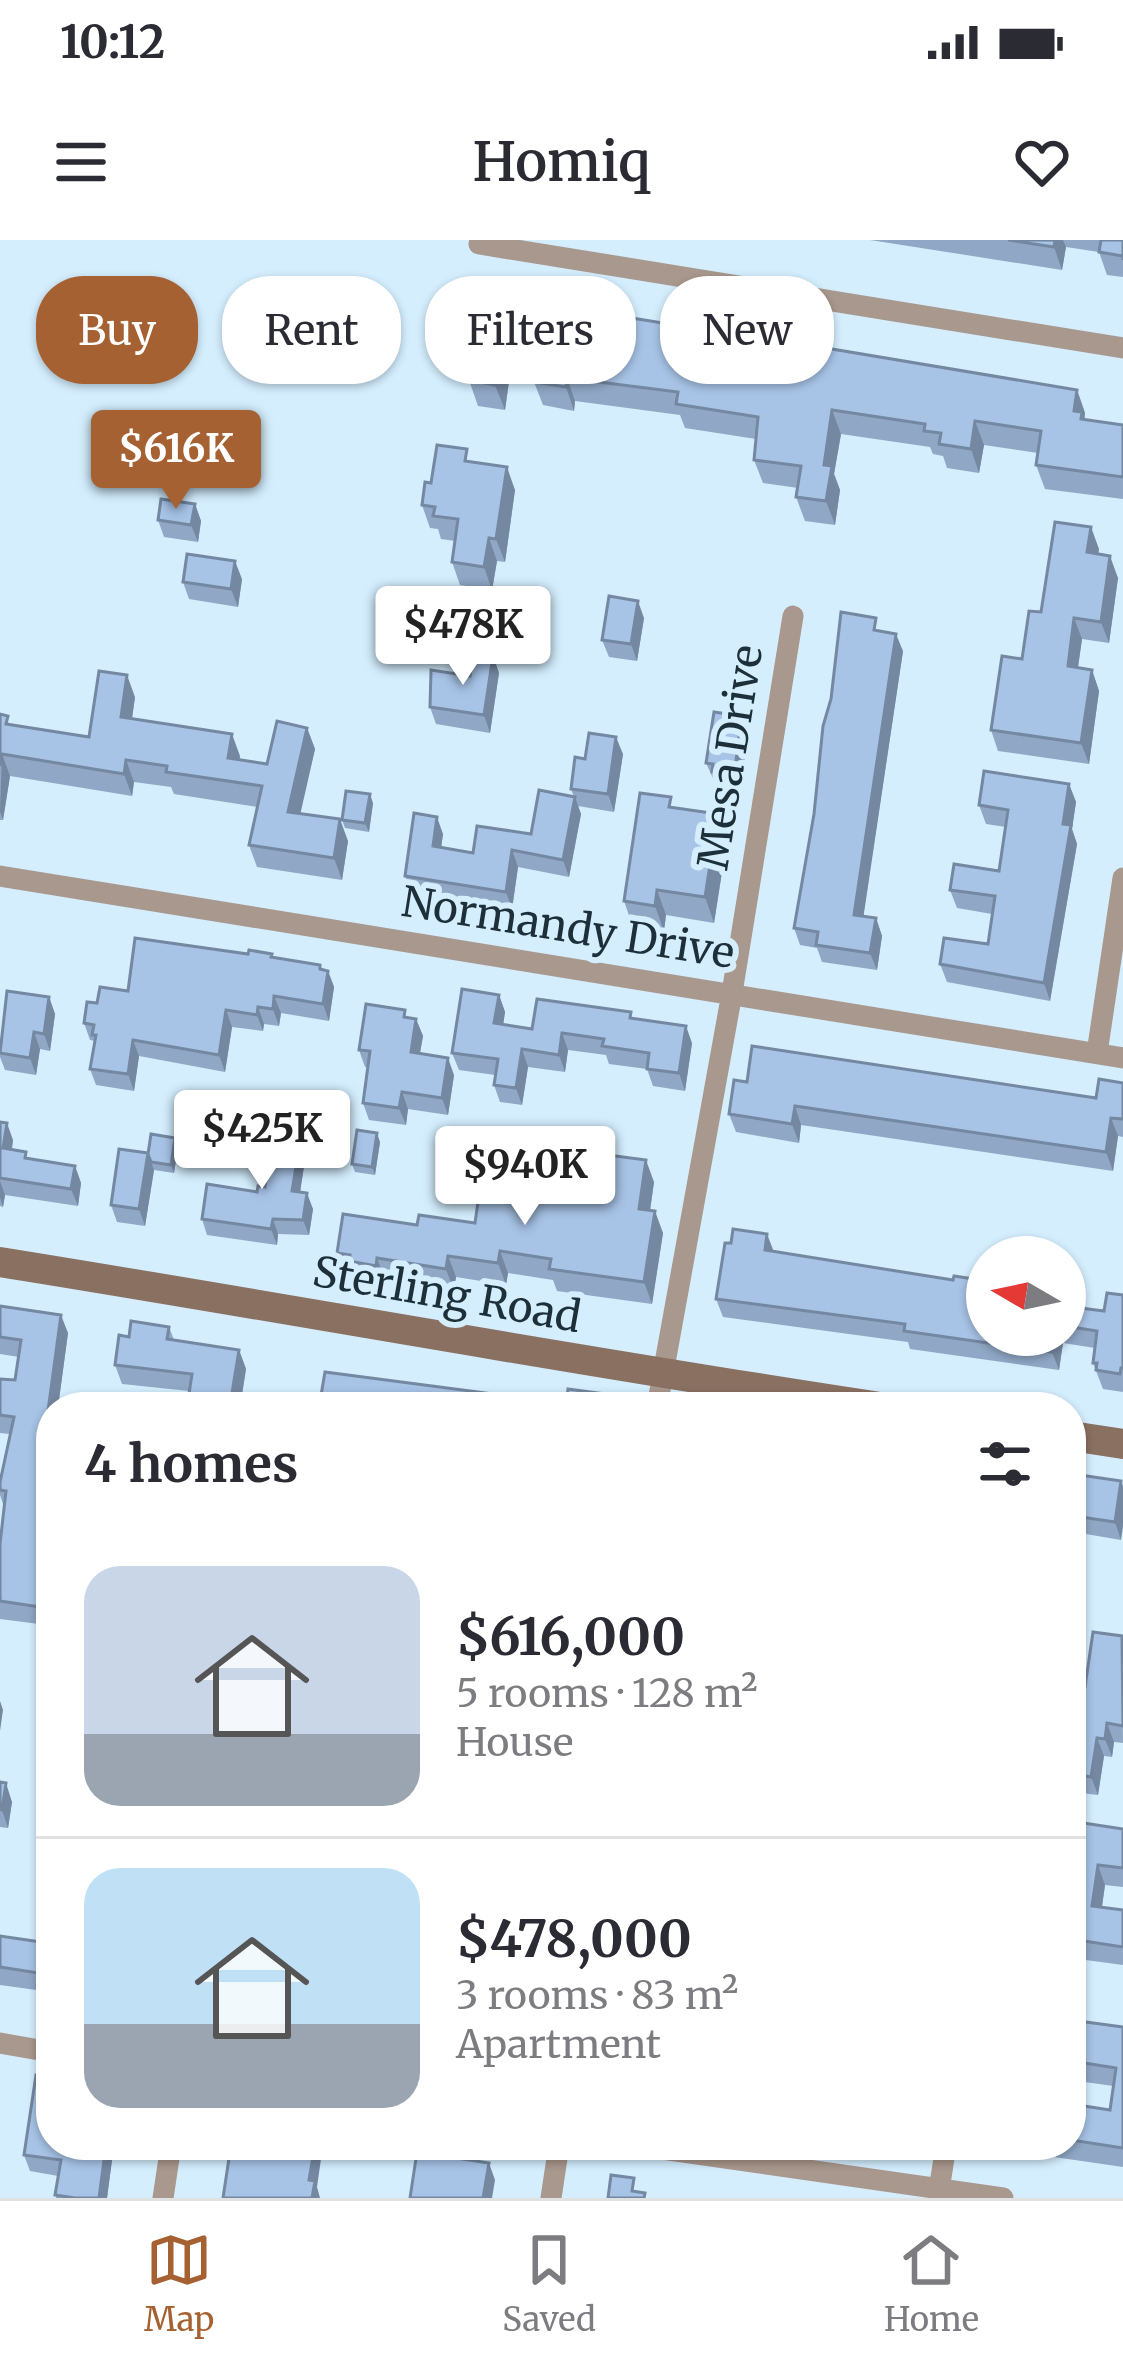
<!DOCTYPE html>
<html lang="en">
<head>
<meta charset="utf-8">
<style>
  :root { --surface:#fff; --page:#f2f2f3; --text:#2b2b33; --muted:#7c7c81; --line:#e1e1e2; --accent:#a56131 }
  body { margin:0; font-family:Merriweather,serif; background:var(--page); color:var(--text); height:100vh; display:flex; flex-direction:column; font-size:45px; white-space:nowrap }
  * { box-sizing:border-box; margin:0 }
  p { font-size:39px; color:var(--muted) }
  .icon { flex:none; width:66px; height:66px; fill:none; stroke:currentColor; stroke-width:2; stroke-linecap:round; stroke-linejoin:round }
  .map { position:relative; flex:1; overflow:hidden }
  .side { position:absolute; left:36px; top:1152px; width:1050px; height:768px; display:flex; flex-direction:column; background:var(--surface); border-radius:48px; box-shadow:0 3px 9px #0004 }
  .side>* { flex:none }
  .banner { position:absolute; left:36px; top:36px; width:1053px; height:108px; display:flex; gap:24px }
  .needle { width:78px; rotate:279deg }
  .tools { position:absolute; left:966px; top:996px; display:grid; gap:24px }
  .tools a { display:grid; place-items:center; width:120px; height:120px; border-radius:50%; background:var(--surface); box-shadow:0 3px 9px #0004; font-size:60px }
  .price { position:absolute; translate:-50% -102px; padding:0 27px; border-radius:12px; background:#fff; color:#222; font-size:39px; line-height:78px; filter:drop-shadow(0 3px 6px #0008) }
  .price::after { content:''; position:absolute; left:50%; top:72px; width:36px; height:27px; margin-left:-18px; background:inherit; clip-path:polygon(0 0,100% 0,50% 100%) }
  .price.current { background:var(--accent); color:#fff }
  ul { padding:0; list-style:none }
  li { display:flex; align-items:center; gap:36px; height:300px; padding:0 48px }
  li+li { border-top:3px solid var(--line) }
  li span { display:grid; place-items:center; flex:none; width:336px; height:240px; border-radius:36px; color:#555 }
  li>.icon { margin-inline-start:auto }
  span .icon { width:144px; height:144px; fill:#fffc; stroke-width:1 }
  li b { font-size:51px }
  h2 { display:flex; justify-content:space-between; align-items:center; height:144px; padding:0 48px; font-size:51px }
  .tag { padding:0 42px; border-radius:48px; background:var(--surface); box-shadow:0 3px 9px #0004; font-size:42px; line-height:108px }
  .tag.current { background:var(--accent); color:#fff }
  .status { display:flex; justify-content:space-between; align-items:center; height:84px; padding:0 60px; background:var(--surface); direction:ltr }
  .status svg { height:33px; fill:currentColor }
  header { display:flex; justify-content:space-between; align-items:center; height:156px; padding:0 48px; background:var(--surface); font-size:54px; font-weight:600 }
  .dock { display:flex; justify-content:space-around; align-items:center; height:168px; border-top:3px solid var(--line); background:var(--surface); font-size:33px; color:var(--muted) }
  .dock a { display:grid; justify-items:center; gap:6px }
  .dock .current { color:var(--accent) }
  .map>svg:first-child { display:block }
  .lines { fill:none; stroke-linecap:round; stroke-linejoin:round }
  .street { stroke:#a9988d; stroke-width:21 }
  .secondary { stroke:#8a7061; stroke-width:30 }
  .wall { fill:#90a8c6; fill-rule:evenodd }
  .shaded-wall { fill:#7588a1 }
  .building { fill:#a7c3e6; stroke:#7588a1; stroke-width:3; fill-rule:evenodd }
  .labels { text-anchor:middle; stroke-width:12; stroke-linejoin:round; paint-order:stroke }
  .street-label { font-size:42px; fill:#1d2f38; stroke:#d4eefe }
</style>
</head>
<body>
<div class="status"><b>10:12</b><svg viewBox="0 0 49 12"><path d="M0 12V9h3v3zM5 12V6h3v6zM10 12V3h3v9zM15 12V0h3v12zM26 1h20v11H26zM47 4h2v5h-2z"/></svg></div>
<header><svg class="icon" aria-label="menu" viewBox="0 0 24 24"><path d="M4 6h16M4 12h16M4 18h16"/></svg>Homiq<svg class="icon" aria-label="heart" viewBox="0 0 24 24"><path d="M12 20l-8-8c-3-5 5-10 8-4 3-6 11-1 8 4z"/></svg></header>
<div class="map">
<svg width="1123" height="1958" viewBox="0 0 1123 1958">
  <rect width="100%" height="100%" fill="#d4eefe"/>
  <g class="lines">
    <path class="street" d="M479 4 1123 108
      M0 636 1123 818
      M1097 813 1123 638
      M657 1167 732 753 793 376
      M0 1803 51 1812
      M634 1905 1003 1958
      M938 1957 946 1905
      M163 1958 171 1905
      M551 1958 559 1905"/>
    <path class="secondary" d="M0 1022C293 1069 586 1123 880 1167
      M1071 1196 1123 1204"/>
  </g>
  <path class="wall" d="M870 0H1123V37L1107 35 1099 12 1066 7 1062 30Z
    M506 73 515 98 505 170 478 166 469 140Z
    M724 104 1077 150 1085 173V180L1123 185V259L1045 249 1036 225 1038 213 984 205 979 233 947 228 943 216 933 214 930 207 841 194 834 234 840 250 835 285 805 281 796 257 798 248 763 243 754 220 756 199 685 188 680 175 575 161 574 171 543 165 534 142Z
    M471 222 515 250 505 322 497 321 492 350 460 345 452 322 455 301 441 299 438 289 430 288 422 265 431 243Z
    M195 264 201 281 198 302 164 297 158 280Z
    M1099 309 1098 314 1118 338 1109 403 1082 399 1078 428 1092 430 1099 451 1089 524 998 511 991 490 1041 372Z
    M242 339 238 367 189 359 183 342Z
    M644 378 637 421 609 417 602 400Z
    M881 392 903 411 863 677 876 678 882 696 877 730 822 722 817 708 800 705 794 688Z
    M493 416 499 433 490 493 436 484 430 467Z
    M135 457 132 479 240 516 239 520 267 524 307 488 315 509 300 573 348 601 342 640 257 627 249 605 258 567 174 554 171 547 134 542 132 556 10 536 3 580H0V474L11 485 89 497Z
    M742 476 749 493 740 552 718 549 706 523Z
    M623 514 614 572 578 566 581 574 569 637 518 627 512 669 412 653 405 636 443 594 441 608 473 613 531 594 574 557 571 549 585 519Z
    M1069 544 1076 562 1072 589 1077 604 1050 761 947 742 940 724 988 704 992 674 957 668 950 650 999 631 1006 587 986 584 979 565Z
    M373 563 369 592 345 588 342 580Z
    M675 568 718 574 727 600 714 683 666 675 664 691 633 687 624 661Z
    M248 714H272L273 717 320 725 322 730 328 731 334 747 329 781 281 773 279 786 264 784 263 791 232 787 225 832 139 816 134 851 96 845 90 829 95 801 90 800 84 783 97 763 128 751Z
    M499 755 505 772 503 784 532 789 633 778 692 803 685 851 653 846 647 829 609 824 606 815 568 810 565 832 528 827 522 865 500 862 494 845 495 835 459 830 452 813Z
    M49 757 55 774 50 811 40 809 36 835 5 830 0 817V802Z
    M407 777 416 779 423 796 420 813 454 835 448 875 408 869 406 885 369 880 363 863 368 827H365L359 810Z
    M747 842 1096 858 1123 843V897L1118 896 1113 931 801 885 799 903 736 892 729 874Z
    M0 882 13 900 12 910 28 919 75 926 81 943 78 966 5 955 3 967 0 966Z
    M301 897 306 913 300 952 313 969 309 995 278 994 277 1005 207 995 202 979 265 947Z
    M175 898 178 907 174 933 154 930 145 986 117 982 111 965 148 913Z
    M380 902 375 935 355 932 352 924Z
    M654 942 650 971 663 993 652 1064 557 1051 553 1040 508 1033 506 1045 456 1037 454 1051 385 1040 384 1047 357 1043 354 1036 345 1034 337 1013 417 985 475 983 510 946 542 944 602 954Z
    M774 1012 987 1095H1065V1066L1104 1071 1123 1055V1152L1103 1149 1093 1123 1095 1108 1063 1103 1059 1130 910 1109 908 1102 723 1077 716 1059Z
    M0 1066 68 1093 58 1167H51V1363L47 1385 0 1379V1304L4 1267 0 1255V1242L10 1194 0 1193V1139L15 1140 19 1117 0 1114Z
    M169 1087 174 1100 239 1110 246 1129 241 1161 189 1151 122 1144 115 1125 129 1097Z
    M1121 1241V1300L1080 1293 1074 1276Z
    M1122 1396 1123 1503 1114 1502 1112 1517 1104 1516 1098 1555 1081 1553 1074 1534 1077 1512 1072 1511 1071 1507V1458L1085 1447Z
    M0 1542 12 1562 8 1588 0 1587Z
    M1123 1589V1647L1105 1645 1102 1667 1123 1670V1725L1071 1718V1602Z
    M51 1659V1752L0 1745V1696L41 1702Z
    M1071 1780 1123 1787V1927L1013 1911 1011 1905H1071ZM1085 1842 1113 1846 1110 1870 1081 1865Z
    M51 1905H114L107 1958H56L58 1936 30 1931 24 1915Z"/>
  <path class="shaded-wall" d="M1055 0H1063L1066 7 1062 30 1054 7Z
    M506 73 515 98 505 170 495 145Z
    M567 138 575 161 574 171 566 147Z
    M1077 150 1085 173 1084 178 1090 195 1074 171Z
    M832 170 841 194 834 234 840 250 835 285 826 261 824 225Z
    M975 181 984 205 979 233 971 209Z
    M507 227 515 250 505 322 496 299Z
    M195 264 201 281 198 302 191 285Z
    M1091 287 1099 309 1095 334 1087 312Z
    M489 298 497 321 492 350 484 327Z
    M1110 316 1118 338 1109 403 1101 382Z
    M235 321 242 339 238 367 231 349Z
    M638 361 644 378 637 421 631 404Z
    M1074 378 1082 399 1075 447 1068 426Z
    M896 394 903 411 861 693 854 675Z
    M493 416 499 433 490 493 484 475Z
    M1092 430 1099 451 1089 524 1081 503Z
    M127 435 135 457 129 499 121 477Z
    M742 476 749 493 740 552 734 535Z
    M307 488 315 509 296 593 288 572Z
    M232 494 240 516 236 540 228 518Z
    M616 497 623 514 614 572 608 554Z
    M2 514 10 536 3 580 0 572Z
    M126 520 134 542 132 556 124 534Z
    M1069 544 1076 562 1072 589 1077 604 1050 761 1044 743Z
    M370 554 373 563 369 592 365 583Z
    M575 557 581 574 569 637 563 620Z
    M718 574 727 600 714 683 705 657Z
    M437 577 443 594 439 623 433 606Z
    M340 579 348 601 342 640 334 618Z
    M512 610 518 627 512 669 506 652Z
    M657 650 666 675 664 691 655 666Z
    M876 678 882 696 877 730 870 713Z
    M328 731 334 747 329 781 323 764Z
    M499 755 505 772 501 800 494 783Z
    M274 756 281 773 279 786 273 769Z
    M49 757 55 774 50 811 44 794Z
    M258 767 264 784 263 791 257 775Z
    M226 770 232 787 225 832 219 815Z
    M416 779 423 796 417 829 411 812Z
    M686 786 692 803 685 851 679 833Z
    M34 792 40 809 36 835 30 818Z
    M562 793 568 810 565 832 559 815Z
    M133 800 139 816 134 851 128 834Z
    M522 809 528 827 522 865 516 848Z
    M448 818 454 835 448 875 442 858Z
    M402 852 408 869 406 885 399 868Z
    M795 866 801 885 799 903 792 884Z
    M1111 878 1118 896 1113 931 1106 912Z
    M7 883 13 900 9 925 3 908Z
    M377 893 380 902 375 935 372 927Z
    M301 897 306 913 298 966 292 951Z
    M175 898 178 907 174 933 171 925Z
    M148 913 154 930 145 986 139 969Z
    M646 920 654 942 647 991 639 969Z
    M75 926 81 943 78 966 71 949Z
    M0 941 5 955 3 967 0 958Z
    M307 953 313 969 309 995 303 980Z
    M655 971 663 993 652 1064 644 1042Z
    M273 979 278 994 277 1005 271 989Z
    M767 994 774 1012 765 1010Z
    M500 1011 508 1033 506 1045 498 1023Z
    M448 1016 456 1037 454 1051 446 1029Z
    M377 1018 385 1040 384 1047 376 1026Z
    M61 1075 68 1093 58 1167H51V1210L45 1193Z
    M1055 1095H1060L1063 1103 1059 1130 1052 1112Z
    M239 1110 246 1129 240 1167 231 1159Z
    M1121 1241 1123 1246V1286L1121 1300 1115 1282Z
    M1077 1287 1080 1295 1076 1321 1073 1312Z
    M51 1310V1363L47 1385 40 1367Z
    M0 1461 3 1470 0 1491Z
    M1107 1483 1114 1502 1112 1517 1105 1499Z
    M1097 1498 1104 1516 1098 1555 1091 1537Z
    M6 1543 12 1562 8 1588 2 1570Z
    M1098 1625 1105 1645 1099 1686 1092 1666Z
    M1078 1822 1085 1842 1079 1884 1071 1864Z
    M106 1905H114L107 1958H99Z
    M315 1905H323L317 1947 320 1958H312L309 1940Z
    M489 1923 495 1940 492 1958H483Z"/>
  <path class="building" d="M1008 0H1055L1054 7Z
    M1101 0H1123V20V16L1099 12Z
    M475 68 506 73 495 145 469 140Z
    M545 71 612 81 613 75 719 92 717 103 768 111 772 99 1077 150 1074 171 1082 172 1081 179 1123 185V237L1036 225 1041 191 975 181 971 209 939 204 941 193 924 191 925 184 832 170 824 225 832 226 826 261 796 257 801 226 754 220 758 177 676 164 678 152 567 138 566 147 534 142Z
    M437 205 467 209 465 221 507 227 496 299 489 298 484 327 452 322 458 279 433 276 435 267 422 265 425 242 431 243Z
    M161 259 195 264 191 285 158 280Z
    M1055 282 1091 287 1087 312 1110 316 1101 382 1074 378 1068 426 1092 430 1081 503 991 490 1002 416 1022 419 1029 371 1041 372Z
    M187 314 235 321 231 349 183 342Z
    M609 356 638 361 631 404 602 400Z
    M841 372 876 378 874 390 896 394 854 675 876 678 870 713 816 705 818 692 794 688 814 574 823 486 831 459Z
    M473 413 493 416 484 475 430 467 431 430 470 436Z
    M99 431 127 435 121 477 232 494 228 518 267 524 277 481 307 488 288 572 340 579 334 618 249 605 262 546 166 532 167 526 126 520 124 534 2 514 0 526V474L8 476 6 484 89 497Z
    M714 472 742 476 734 535 712 532 713 524 706 523Z
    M589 493 616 497 608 554 571 549 575 517 585 519Z
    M984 531 1069 544 1063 584 1071 585 1044 743 940 724 944 698 988 704 995 656 950 650 954 624 999 631 1008 570 979 565Z
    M539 550 575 557 563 620 512 610 506 652 405 636 414 573 437 577 433 606 473 613 477 586 531 594Z
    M346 551 370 554 365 583 342 580Z
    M640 553 671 557 669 567 718 574 705 657 657 650 655 666 624 661Z
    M135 698 248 714 249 710 272 714 271 717 320 725V729L328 731 323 764 274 756 273 769 258 767 257 775 226 770 219 815 133 800 128 834 90 829 96 795H92L94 785 84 783 87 762 97 763 100 747 128 751Z
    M462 749 499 755 494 783 532 789 537 759 631 772 630 778 686 786 679 833 647 829 649 813 602 806 604 799 562 793 559 815 522 809 516 848 494 845 498 819 452 813Z
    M7 751 49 757 44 794 34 792 30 818 0 813Z
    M366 764 405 770 404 777 416 779 411 812 448 818 442 858 402 852 399 868 363 863 370 811 359 810Z
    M752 806 1096 858 1099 839 1123 843V879L1111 878 1106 912 795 866 792 884 729 874 734 840 747 842Z
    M0 882 7 883 3 908 26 912 25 918 75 926 71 949 0 938Z
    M357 890 377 893 372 927 352 924Z
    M151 894 175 898 171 925 151 922 148 914Z
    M273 894 301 897 292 951 307 953 303 980 273 979 271 989 202 979 207 944 257 952 258 946 265 947Z
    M119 909 148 913 139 969 111 965Z
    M608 915 646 920 639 969 655 971 644 1042 549 1029 551 1019 500 1011 498 1023 448 1016 446 1029 377 1018 376 1026 349 1021 350 1015 337 1013 343 974 417 985 419 975 475 983 481 941 510 946 512 934 539 938 538 944 602 954Z
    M733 989 767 994 765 1010 953 1040 954 1036 987 1041V1095H1055L1052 1112 904 1091 905 1084 716 1059 725 1003H731Z
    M1107 1053 1123 1055V1128H1121L1120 1134 1096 1130 1097 1123H1093L1097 1091 1065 1086V1066L1104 1071Z
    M0 1066 61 1075 45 1193H51V1310L40 1367 0 1361V1304L6 1251 0 1250V1242L14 1177 0 1175V1139L15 1140 21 1100 0 1097Z
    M131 1081 169 1087 167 1099 239 1110 231 1159 270 1165 269 1167H187L192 1134 115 1125 119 1095 129 1097Z
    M325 1132 501 1155 500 1160 547 1167H319Z
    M568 1149 606 1154 605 1167H566Z
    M1080 1235 1121 1241 1115 1282 1074 1276Z
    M1071 1286 1077 1287 1073 1312H1071Z
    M1093 1392 1122 1396 1123 1486 1107 1483 1105 1499 1097 1498 1091 1537 1074 1534 1079 1495 1071 1494V1458L1073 1446 1085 1447Z
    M0 1542 6 1543 2 1570 0 1569Z
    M1077 1582 1123 1589V1628L1098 1625 1092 1666 1123 1670V1707L1071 1699V1602L1073 1603Z
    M47 1659H51V1735L0 1727V1696L41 1702Z
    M1071 1780 1123 1787V1908L1071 1900ZM1078 1822 1116 1828 1110 1870 1071 1864Z
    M36 1835 51 1837V1905H106L99 1958H75L55 1955 61 1920 24 1915Z
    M231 1905H315L309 1940 315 1941 312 1958H223Z
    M417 1912 489 1923 483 1958H410Z
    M611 1935 634 1938 632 1951 645 1953 644 1958H608Z"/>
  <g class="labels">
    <g class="street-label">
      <text transform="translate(730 517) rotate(-81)" y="15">Mesa Drive</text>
      <text transform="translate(568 687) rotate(9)" y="15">Normandy Drive</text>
      <text transform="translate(447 1054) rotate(10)" y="15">Sterling Road</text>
    </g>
  </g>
</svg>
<div class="tools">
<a><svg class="needle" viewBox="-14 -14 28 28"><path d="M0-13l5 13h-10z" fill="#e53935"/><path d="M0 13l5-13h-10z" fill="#7c7c81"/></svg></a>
</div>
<b class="price current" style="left:176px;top:272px">$616K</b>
<b class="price" style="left:463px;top:448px">$478K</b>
<b class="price" style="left:262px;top:952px">$425K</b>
<b class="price" style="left:525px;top:988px">$940K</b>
<div class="banner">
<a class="tag current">Buy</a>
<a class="tag">Rent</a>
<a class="tag">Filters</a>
<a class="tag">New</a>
</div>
<section class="side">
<h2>4 homes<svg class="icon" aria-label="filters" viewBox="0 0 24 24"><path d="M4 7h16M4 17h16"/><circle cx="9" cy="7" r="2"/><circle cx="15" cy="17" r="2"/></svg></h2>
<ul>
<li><span style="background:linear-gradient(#c9d6e8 70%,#9aa5b1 0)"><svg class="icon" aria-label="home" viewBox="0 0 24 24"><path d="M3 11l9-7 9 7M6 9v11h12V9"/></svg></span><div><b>$616,000</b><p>5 rooms · 128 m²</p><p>House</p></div></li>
<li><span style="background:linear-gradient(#bfe0f5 65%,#9aa5b1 0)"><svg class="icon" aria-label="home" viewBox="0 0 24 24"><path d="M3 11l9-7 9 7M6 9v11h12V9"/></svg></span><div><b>$478,000</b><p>3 rooms · 83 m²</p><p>Apartment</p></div></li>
</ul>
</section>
</div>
<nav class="dock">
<a class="current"><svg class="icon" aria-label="map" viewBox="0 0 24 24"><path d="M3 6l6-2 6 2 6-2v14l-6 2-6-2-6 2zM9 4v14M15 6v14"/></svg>Map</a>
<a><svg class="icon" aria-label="saved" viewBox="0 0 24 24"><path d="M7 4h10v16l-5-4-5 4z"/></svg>Saved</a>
<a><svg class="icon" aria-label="home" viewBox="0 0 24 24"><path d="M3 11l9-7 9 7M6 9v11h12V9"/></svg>Home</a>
</nav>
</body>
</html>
